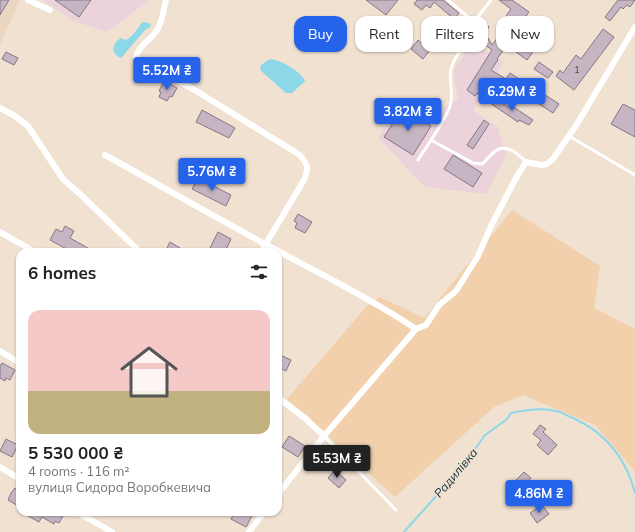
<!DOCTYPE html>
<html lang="en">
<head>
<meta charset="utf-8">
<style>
  :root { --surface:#fff; --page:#f6f6f6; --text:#222; --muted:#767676; --accent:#2563eb }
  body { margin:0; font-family:Mulish,sans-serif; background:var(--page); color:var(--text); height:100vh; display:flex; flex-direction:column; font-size:15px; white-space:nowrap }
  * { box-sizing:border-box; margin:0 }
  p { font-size:13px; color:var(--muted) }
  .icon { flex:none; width:22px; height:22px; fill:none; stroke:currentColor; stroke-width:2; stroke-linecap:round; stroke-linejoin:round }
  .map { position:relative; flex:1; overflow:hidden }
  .sheet { position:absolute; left:16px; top:248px; width:266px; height:268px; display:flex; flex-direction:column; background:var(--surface); border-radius:12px; box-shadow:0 1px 3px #0004 }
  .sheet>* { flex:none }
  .top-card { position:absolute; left:294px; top:16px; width:281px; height:36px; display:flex; gap:8px }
  .price { position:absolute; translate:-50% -34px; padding:0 9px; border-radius:4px; background:var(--accent); color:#fff; font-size:13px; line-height:26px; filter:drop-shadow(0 1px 2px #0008) }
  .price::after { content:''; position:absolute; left:50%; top:24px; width:12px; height:9px; margin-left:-6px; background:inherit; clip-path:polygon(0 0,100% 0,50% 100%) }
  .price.on { background:#222; color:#fff }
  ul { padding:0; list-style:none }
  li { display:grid; align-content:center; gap:8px; height:212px; padding:0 12px }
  li span { display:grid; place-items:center; height:124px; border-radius:12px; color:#555 }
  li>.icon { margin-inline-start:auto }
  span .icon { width:72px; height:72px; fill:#fffc; stroke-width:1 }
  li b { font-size:17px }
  h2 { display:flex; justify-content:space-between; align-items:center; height:48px; padding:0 12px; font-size:17px }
  .tag { padding:0 14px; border-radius:12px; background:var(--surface); box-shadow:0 1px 3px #0004; font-size:14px; line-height:36px }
  .tag.on { background:var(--accent); color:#fff }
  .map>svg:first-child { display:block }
  .commercial { fill:#ecd2db }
  .built { fill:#ebd7c1 }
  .green { fill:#f1d0ab }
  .water { fill:#8cd8e9 }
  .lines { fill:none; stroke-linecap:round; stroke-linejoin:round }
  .stream { stroke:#8cd8e9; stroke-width:2 }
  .building { fill:#c6b6c4; stroke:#857684 }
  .service { stroke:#fff; stroke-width:3 }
  .minor { stroke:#fff; stroke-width:6 }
  .labels { text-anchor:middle; stroke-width:4; stroke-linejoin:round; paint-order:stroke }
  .number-label { font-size:9px; fill:#4b4342 }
  .water-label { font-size:12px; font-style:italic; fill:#11363e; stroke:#f0e1d1 }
</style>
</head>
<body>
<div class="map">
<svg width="635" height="532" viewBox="0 0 635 532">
  <rect width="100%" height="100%" fill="#f0e1d1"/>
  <path class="commercial" d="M43 0H149L107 32 73 21Z
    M473 41 504 63 473 110 498 127 506 155 486 194 425 187 378 138 403 98 436 112 444 107 458 99 453 72Z"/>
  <path class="built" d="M0 0H20L0 45Z"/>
  <path class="green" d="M512 210 600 266 594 308 635 329V474L633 469 595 425 523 395 494 407 395 497 287 399 366 307 380 297 424 318Z"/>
  <path class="water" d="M143 22 149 23 151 25 150 27 145 30 121 58C111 54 111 44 121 38L126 40C133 37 137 28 143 22Z
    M270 59C279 59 302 72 305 81L292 93H286L260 70 261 65Z"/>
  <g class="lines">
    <path class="stream" d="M404 532 438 494 445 482 456 476 485 435 506 420 511 413C525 410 542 407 556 411 562 412 567 416 573 418 606 433 626 458 635 493"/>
  </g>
  <path class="building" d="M0 0H9L0 15Z
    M55 0H91L79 17Z
    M366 0H398L386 15Z
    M417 0H443L459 13 454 19 434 2 430 8 426 5 422 10 414 4Z
    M499 0H512L529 12 510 37 512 38 497 59 498 60 491 70 506 79 510 73 528 85 525 90 523 89 519 95 494 79 486 90 491 94 488 99 477 93 475 96 467 90 492 50 480 41 477 29 482 22 489 27 483 35 488 38 492 45 511 20 506 16 511 9Z
    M618 0H635L630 7 627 5 623 9 621 7 610 21 605 17Z
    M603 29 614 37 574 90 556 76 560 70 563 73 576 55 581 59Z
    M528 36 539 44 527 60 516 52Z
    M418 40 430 50 423 59 411 49Z
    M6 52 18 58 14 65 2 59Z
    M539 62 553 72 548 78 534 69Z
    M164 81 177 88 172 97 170 96 167 101 159 97 161 92 159 91Z
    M539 91 559 104 553 113 533 100Z
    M493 98 510 108 512 106 533 120 529 125 519 120 518 122 490 103Z
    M623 104 635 110V137L611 124Z
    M403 108 431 126 413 155 384 137Z
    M202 110 235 128 229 138 196 122Z
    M484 120 489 124 473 149 467 145Z
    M453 155 482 173 473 187 444 169Z
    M198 178 231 195 226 206 192 189Z
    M298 214 312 222 305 233 295 228 297 223 294 221Z
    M65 226 74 231 70 238 95 252H72L50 240 56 229 62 232Z
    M218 232 231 239 225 252H208Z
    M170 242 180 248 178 252H165Z
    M278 354 291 360 286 371 278 367Z
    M2 363 15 370 10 380 6 378 5 381 0 378V366Z
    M540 425 546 429 543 432 557 445 548 455 537 445 541 440 533 434Z
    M289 436 305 446 298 457 282 447Z
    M6 439 18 445 12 457 0 451Z
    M335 470 346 480 339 488 328 478Z
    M524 472 531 478 519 491 512 484Z
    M15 488 20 491V507L8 500 11 493Z
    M542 505 549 514 537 523 530 513Z
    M21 512H57L63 516 59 523 55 521 54 524 42 517 39 522Z
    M235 512H254L246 527 231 519Z"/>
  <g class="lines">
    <path class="service" d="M474 22 491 0
      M569 136 635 175
      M431 140 473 163 482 164C487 160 493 151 499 149 509 145 520 156 526 162
      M418 160C428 144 444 123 450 106 455 93 446 79 453 63 460 48 470 40 474 22L448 0
      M324 436 396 510"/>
    <path class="minor" d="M28 0 50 10
      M166 0C163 10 163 21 157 30 151 40 138 46 136 57L140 61 193 89 300 155C308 165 309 168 304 180L261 252
      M0 108 15 116 28 126 63 179 81 195 140 252
      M105 155C158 184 211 215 265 244 316 272 368 297 416 329
      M0 232 35 252
      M0 351 20 363
      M278 398 305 418 324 436
      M0 467 20 479
      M278 494 324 436 416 329 426 325 439 305 456 291 478 256 492 224 516 178 526 162 542 165 547 164 553 159 577 124 635 27
      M77 512 112 532
      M249 532 264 512"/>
  </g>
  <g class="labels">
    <g class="number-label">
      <text x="577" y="73">1</text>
    </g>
    <g class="water-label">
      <text transform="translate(456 473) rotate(-50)" y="4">Радилівка</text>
    </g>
  </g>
</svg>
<b class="price" style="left:167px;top:91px">5.52M ₴</b>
<b class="price" style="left:512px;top:112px">6.29M ₴</b>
<b class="price" style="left:408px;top:132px">3.82M ₴</b>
<b class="price" style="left:212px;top:192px">5.76M ₴</b>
<b class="price on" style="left:337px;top:479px">5.53M ₴</b>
<b class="price" style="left:539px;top:514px">4.86M ₴</b>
<div class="top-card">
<a class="tag on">Buy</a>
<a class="tag">Rent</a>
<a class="tag">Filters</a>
<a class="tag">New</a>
</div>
<section class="sheet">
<h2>6 homes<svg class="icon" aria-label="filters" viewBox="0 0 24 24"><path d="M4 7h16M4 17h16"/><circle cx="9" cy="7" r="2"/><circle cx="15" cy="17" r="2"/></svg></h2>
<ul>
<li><span style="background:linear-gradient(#f6c9c9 65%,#c2b280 0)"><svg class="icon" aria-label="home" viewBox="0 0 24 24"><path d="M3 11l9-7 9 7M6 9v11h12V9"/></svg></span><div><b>5 530 000 ₴</b><p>4 rooms · 116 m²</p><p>вулиця Сидора Воробкевича</p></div></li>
</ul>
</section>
</div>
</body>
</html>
